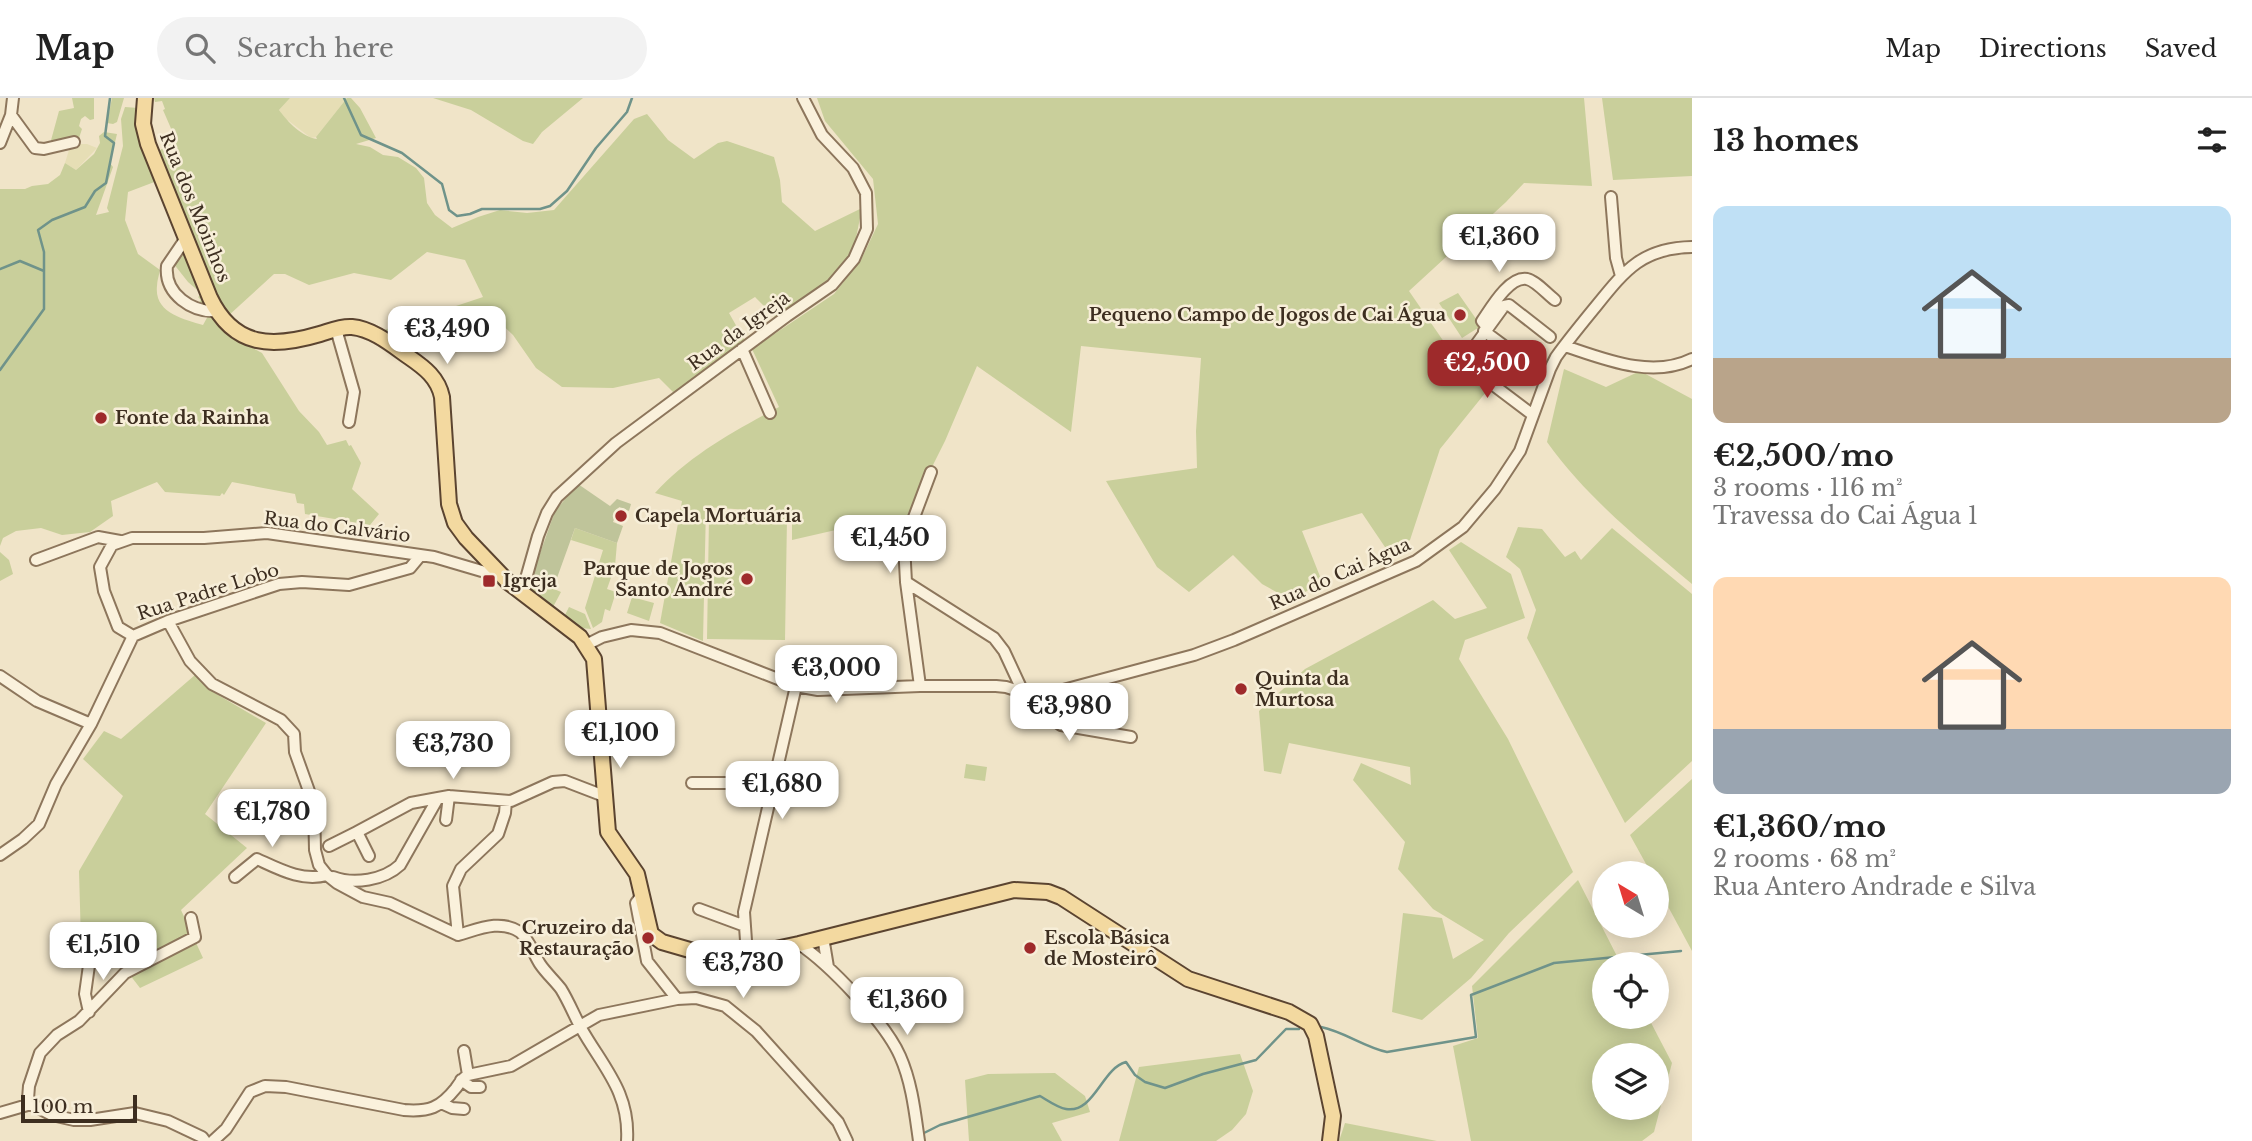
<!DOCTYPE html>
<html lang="en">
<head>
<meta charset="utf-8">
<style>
  :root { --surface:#fff; --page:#f2f2f2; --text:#222; --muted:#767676; --line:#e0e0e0; --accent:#9e2a2b }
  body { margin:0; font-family:"Libre Baskerville",serif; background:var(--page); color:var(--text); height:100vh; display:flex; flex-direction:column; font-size:26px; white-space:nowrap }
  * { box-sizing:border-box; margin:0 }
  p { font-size:23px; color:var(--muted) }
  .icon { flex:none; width:38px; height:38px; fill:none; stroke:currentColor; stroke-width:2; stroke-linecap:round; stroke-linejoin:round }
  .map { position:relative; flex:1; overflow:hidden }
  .details { display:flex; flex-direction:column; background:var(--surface); width:560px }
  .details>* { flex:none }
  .needle { width:46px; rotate:322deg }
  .controls { position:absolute; left:1592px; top:763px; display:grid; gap:14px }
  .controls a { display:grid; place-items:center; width:77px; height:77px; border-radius:50%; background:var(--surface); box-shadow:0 4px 18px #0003; font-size:35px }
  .scale { position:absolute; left:21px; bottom:18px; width:116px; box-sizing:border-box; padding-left:7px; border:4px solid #3d2e20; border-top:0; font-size:19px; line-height:24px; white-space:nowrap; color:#3d2e20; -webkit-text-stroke:5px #f7eed8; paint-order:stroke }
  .price { position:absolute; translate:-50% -60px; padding:0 16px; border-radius:14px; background:#fff; color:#222; font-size:23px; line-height:46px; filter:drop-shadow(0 2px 4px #0008) }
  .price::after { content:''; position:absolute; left:50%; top:42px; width:21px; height:16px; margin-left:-10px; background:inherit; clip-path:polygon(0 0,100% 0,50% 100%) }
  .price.selected { background:var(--accent); color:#fff }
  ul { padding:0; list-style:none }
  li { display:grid; align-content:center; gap:14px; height:371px; padding:0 21px }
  li span { display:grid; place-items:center; height:217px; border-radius:14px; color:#555 }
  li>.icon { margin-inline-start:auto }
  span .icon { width:126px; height:126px; fill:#fffc; stroke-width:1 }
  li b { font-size:30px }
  h2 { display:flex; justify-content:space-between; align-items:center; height:84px; padding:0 21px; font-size:30px }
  header { display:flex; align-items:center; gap:42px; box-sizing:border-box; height:98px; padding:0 35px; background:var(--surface); border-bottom:2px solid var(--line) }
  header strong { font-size:33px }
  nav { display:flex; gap:38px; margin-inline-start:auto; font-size:24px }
  .search { width:490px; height:63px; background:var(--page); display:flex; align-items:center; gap:18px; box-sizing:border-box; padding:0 24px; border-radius:38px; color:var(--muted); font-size:26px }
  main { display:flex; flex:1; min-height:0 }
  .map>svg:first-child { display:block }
  .farmland { fill:#e6deb5 }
  .green { fill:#c9cf9b; fill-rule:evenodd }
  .cemetery { fill:#bfc49a }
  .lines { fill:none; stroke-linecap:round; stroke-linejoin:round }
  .stream { stroke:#6f938a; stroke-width:2.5 }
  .minor-casing { stroke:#8d765c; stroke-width:14 }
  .major-casing { stroke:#5b4430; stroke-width:18 }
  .minor { stroke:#faf1dc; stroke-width:10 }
  .major { stroke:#f3d9a0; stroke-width:14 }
  .poi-dot { fill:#9e2a2b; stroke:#f7eed8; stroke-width:2.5 }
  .labels { text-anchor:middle; stroke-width:5; stroke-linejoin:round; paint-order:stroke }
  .street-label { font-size:18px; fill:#3d2e20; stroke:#f7eed8 }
  .poi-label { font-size:18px; font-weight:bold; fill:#3d2e20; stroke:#f7eed8; text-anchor:start }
</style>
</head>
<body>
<header>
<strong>Map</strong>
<div class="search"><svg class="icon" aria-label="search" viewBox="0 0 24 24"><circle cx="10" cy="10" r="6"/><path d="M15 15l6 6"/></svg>Search here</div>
<nav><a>Map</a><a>Directions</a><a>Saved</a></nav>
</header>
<main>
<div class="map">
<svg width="1692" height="1043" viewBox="0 0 1692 1043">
  <rect width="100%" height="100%" fill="#f0e4c8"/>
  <path class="farmland" d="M290 0H347L316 39 311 40 285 20 279 12Z
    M78 46H87L97 50 76 72 65 65 69 52Z"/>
  <path class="green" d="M72 0H94V21L90 22 85 18 81 21 79 28 82 31 79 40 50 46 59 13 74 10Z
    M112 0H124L117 24 113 26 107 25Z
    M154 0H290L279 12C288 24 302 39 317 41L316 39 347 0H351L360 10 376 40 356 46 370 49 383 57 398 59 416 70 424 80 427 105 435 117 452 130 478 119 500 112 527 115 554 112 634 21 647 16 668 42 694 61 718 45 727 43 774 59 780 82 782 104 815 133 862 110 853 155 833 180 775 219 755 199 729 215 746 245 676 297 659 280 613 290 562 289 536 270 513 237 491 216 389 240 381 233 483 199 465 162 427 154 391 182 354 175 309 187 285 176H274L228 218 218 211 157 54 176 42 163 12 165 11 162 3 155 4Z
    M433 0H583L542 34 533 46 523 43 471 12Z
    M817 0H1584L1592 88 1524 85 1506 104 1409 193 1442 241 1486 294 1440 351 1410 442 1389 455 1362 415 1302 433 1323 486 1289 501 1262 486 1233 457 1189 494 1157 469 1106 383 1197 370 1196 333 1201 260 1081 248 1071 334 977 268 945 343 898 437 883 419 875 423 792 442V415L706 409 703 543 660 525 682 403 655 395C690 357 734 333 779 309L752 251 834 196 861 162 878 126 873 81 825 23Z
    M1602 0H1692V78L1613 82Z
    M125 9 138 10 157 83 128 94 125 122 138 156 160 172C159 177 157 183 157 188 154 215 184 221 203 227L208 218 218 223 240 243 262 255 299 313 319 334 327 347 346 342 349 348 351 347 361 365 352 391 379 416 370 427 305 416 304 406 297 405 295 396 232 384 224 397 222 395 220 398 165 394 157 384 111 403 113 418 90 434 62 437 41 430 16 433 3 440 0 448V91H25L32 88 48 86 60 77 65 65 76 72 94 56 100 45 99 38 104 34 117 36 110 65 113 69 96 117 109 114 107 110 123 48 121 21Z
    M184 151 207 204 206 208 199 204 201 202 198 199 202 196 188 184 173 165Z
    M1458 195 1481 228 1462 240 1439 205Z
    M1564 271 1606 289 1640 273 1692 301V486C1640 442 1587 400 1547 344Z
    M709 419 787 420 785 542 707 541Z
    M1518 429 1542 431 1565 459 1575 453 1581 462 1612 430 1692 496V663L1625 725 1527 540 1536 512 1520 471 1506 459Z
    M575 430 617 445 615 468 607 491 616 494 610 513 605 511 602 524 593 530 585 510 603 452 571 442Z
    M1461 444 1511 476 1525 520 1465 542 1459 561 1508 641 1573 774 1509 835 1471 880 1422 922 1392 914 1403 815 1442 820 1453 861 1484 842 1433 811 1398 771 1405 744 1353 682 1361 665 1411 687 1410 669 1289 645 1281 676 1264 673 1259 613 1305 571 1433 502 1455 521 1487 510 1449 452Z
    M0 454 9 462 13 476 0 483Z
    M531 481 561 494 552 511C542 503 527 496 531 481Z
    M632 499 654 505 649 523 627 515Z
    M569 509 585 516 591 531 581 530 564 519Z
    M195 577 213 594 266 625 205 716 247 750 181 812 203 860 140 890 123 868 81 844 79 773 123 698 83 661 104 633 121 641Z
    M966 666 987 669 985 683 964 680Z
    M1692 681V853L1657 788V775H1651L1630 737Z
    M1578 782 1621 866H1605V919H1648L1672 965 1654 1034 1642 1043H1471L1453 948 1478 940 1472 888ZM1605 957H1657V1010H1605Z
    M1240 956 1253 993 1246 1016 1232 1032 1216 1043H1119L1139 969Z
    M1055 975 1085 998 1090 1014 1052 1025 1062 1043H969L965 982 988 976Z
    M1345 1025 1437 1043H1339Z"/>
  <path class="cemetery" d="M578 386 610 408 617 401 631 406 629 413 619 409 613 424 623 428 617 445 575 430 553 491 531 481 555 413Z"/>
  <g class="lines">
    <path class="stream" d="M344 0 361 37 402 55 442 86 449 112 457 118 470 116 482 111H540L550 108 567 93 596 50 627 14 632 0
      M0 171 20 163 44 173
      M0 272 44 211V154L38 132 52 122 85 109 95 93 106 85 114 45 105 38 110 0
      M1628 858 1681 853
      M1321 929C1345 934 1364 949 1387 954L1476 939 1471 897 1554 865 1616 859
      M924 1035 940 1027 1040 998C1047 1002 1058 1010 1066 1011 1094 1016 1102 970 1126 964L1135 977 1145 984 1165 990 1203 976 1256 962 1286 931H1299"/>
    <g class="minor-casing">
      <path id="minor" d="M11 17 35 50 44 51 74 44
        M0 45 11 17 13 0
        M1611 99 1616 160 1621 178
        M186 140 167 168C164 196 192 215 218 213
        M1487 229 1482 223C1491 210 1509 178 1527 181 1536 183 1547 196 1555 202
        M336 231 354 294 349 324
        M1484 233 1531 268
        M1565 248C1604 261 1652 281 1692 261
        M742 251 770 315
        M1533 317 1484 280 1467 259 1504 208 1509 207 1550 239
        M36 462 98 439 120 443
        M906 484 994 540 1004 553 1023 594
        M519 493 525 484 538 438 547 415 557 399 616 345 787 218 832 187 854 161 867 131 866 95 853 70 822 37 803 0
        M168 523 190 563 212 586 281 622 294 636 295 654 314 707 315 752 319 767 327 777 337 785 363 799 390 805 458 837
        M133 538 118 529 104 493 100 469 112 447 132 440H204L267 435 434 459 485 474 495 472
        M586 547 602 539 631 532 660 535 796 588 818 592 920 588H996L1006 589 1037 599 1194 557 1234 542 1416 463 1463 429 1495 391 1520 353 1550 271 1556 259C1569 241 1583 224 1597 207 1626 171 1643 150 1692 149
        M0 578 37 603 91 626
        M920 588 906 484 904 446 931 374
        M1037 599 1051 620 1061 627 1131 639
        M692 685H731L774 689
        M446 722 449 698
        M329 748 357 734
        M0 757 23 741 39 726 56 686 91 626 133 538 168 523 279 486 302 484 349 487 410 470 420 458
        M369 758 357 734 411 705 438 700 449 698 511 703 553 684 565 683 604 698
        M235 779 257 761C279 771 302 784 327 777
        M333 779C354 787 384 782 400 767L438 700
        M642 797 636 805 647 863 677 901
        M699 811 745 828
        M191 820 195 839 125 875 79 923 57 937 40 955 29 988 28 1001 31 1006 52 1017 74 1022H90L135 1015 168 1023 202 1039 205 1043
        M458 837C479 831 500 821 520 834 529 841 534 857 540 866 546 875 555 883 561 891 569 904 574 917 581 930 603 969 630 994 627 1043
        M458 837 453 788 461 771 498 736 505 715 506 703
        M823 839 828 869
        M799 846C829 866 885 924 900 958 912 985 915 1015 919 1043
        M747 857 744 814 796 588
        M89 914 85 896 91 853
        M464 953 468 977
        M461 982 471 989H480
        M441 1005 452 1010 464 1011
        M0 1015 31 1006
        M213 1043 226 1031 250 994 265 988 286 989 404 1012C429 1014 440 1010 456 990 460 984 462 981 468 977L511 968 599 917 677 901 696 900 725 908 756 933 838 1024 847 1043"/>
    </g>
    <g class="major-casing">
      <path id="major" d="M145 0 143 26 148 46 210 200C234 250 273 250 320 236 330 233 341 228 352 229 373 231 392 247 409 259 425 270 438 280 442 299L449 406 455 425 466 440 508 484 580 539 594 561 608 734 637 776 651 836 662 844 707 857H747L799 846 1014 792 1048 794 1061 799 1188 881 1289 914 1310 926 1316 938 1333 1018 1330 1043"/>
    </g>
    <use href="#minor" class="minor"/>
    <use href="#major" class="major"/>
  </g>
  <g class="poi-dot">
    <circle cx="1460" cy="217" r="7"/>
    <circle cx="101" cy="320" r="7"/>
    <circle cx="621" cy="418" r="7"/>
    <circle cx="747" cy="481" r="7"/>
    <rect x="482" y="476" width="14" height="14" rx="3.5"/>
    <circle cx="1241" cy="591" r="7"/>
    <circle cx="648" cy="840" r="7"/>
    <circle cx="1030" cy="850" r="7"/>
  </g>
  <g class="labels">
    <g class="street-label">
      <text transform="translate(195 109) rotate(68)" y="6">Rua dos Moinhos</text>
      <text transform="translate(739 233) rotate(-36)" y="6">Rua da Igreja</text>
      <text transform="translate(337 429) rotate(7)" y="6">Rua do Calvário</text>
      <text transform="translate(1340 476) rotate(-24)" y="6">Rua do Cai Água</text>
      <text transform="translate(208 494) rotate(-18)" y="6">Rua Padre Lobo</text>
    </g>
    <g class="poi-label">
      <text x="1446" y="223" text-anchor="end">Pequeno Campo de Jogos de Cai Água</text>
      <text x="115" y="326">Fonte da Rainha</text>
      <text x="635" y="424">Capela Mortuária</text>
      <text x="733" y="477" text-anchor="end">Parque de Jogos<tspan x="733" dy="21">Santo André</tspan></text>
      <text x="503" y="489">Igreja</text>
      <text x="1255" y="587">Quinta da<tspan x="1255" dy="21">Murtosa</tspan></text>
      <text x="634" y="836" text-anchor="end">Cruzeiro da<tspan x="634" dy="21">Restauração</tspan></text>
      <text x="1044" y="846">Escola Básica<tspan x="1044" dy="21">de Mosteirô</tspan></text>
    </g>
  </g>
</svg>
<div class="controls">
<a><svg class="needle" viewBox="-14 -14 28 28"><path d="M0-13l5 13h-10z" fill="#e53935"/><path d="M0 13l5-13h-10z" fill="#767676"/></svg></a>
<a><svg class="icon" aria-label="locate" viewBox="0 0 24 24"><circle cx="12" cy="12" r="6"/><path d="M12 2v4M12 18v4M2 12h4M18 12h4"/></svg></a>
<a><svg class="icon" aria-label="layers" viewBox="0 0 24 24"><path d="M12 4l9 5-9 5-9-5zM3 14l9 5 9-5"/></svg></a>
</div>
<div class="scale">100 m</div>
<b class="price" style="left:1499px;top:176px">€1,360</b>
<b class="price" style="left:447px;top:268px">€3,490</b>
<b class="price selected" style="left:1487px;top:302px">€2,500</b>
<b class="price" style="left:890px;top:477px">€1,450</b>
<b class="price" style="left:836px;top:607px">€3,000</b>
<b class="price" style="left:1069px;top:645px">€3,980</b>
<b class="price" style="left:620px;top:672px">€1,100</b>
<b class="price" style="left:453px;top:683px">€3,730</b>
<b class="price" style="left:782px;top:723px">€1,680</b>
<b class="price" style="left:272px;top:751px">€1,780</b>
<b class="price" style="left:103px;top:884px">€1,510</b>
<b class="price" style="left:743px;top:902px">€3,730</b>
<b class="price" style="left:907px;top:939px">€1,360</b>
</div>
<section class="details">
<h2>13 homes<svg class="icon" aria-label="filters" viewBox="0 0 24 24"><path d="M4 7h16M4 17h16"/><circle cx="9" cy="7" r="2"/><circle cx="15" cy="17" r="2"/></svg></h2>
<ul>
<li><span style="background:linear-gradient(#bfe0f5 70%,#b9a48a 0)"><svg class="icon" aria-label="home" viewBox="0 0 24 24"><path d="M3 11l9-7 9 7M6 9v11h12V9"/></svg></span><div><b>€2,500/mo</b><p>3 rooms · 116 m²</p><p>Travessa do Cai Água 1</p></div></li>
<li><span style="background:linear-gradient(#ffd9b3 70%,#9aa5b1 0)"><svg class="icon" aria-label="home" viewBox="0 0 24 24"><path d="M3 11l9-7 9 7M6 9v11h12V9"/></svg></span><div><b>€1,360/mo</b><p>2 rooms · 68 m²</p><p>Rua Antero Andrade e Silva</p></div></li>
</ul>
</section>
</main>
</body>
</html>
